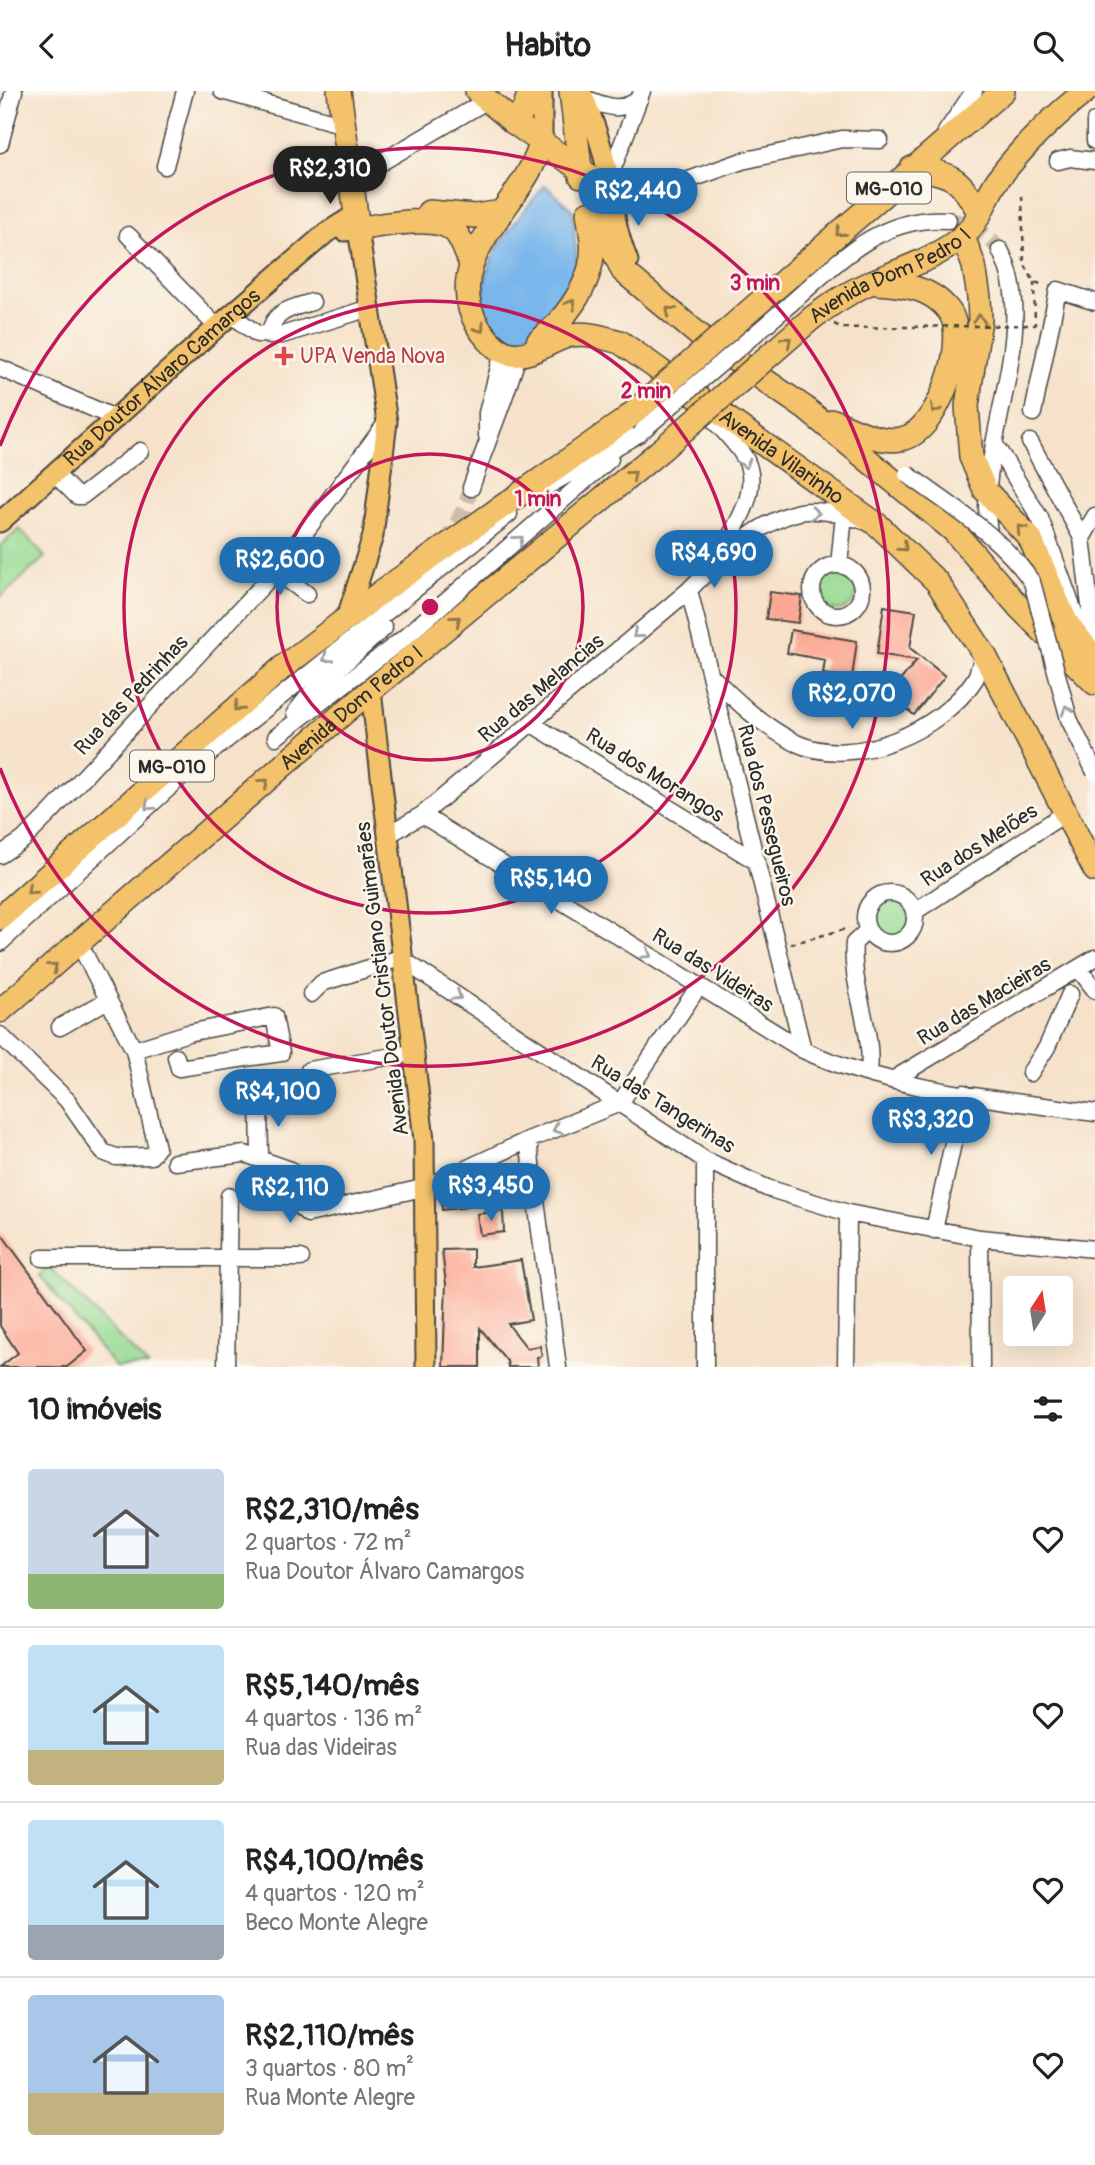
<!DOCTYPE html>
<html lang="pt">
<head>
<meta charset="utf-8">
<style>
  :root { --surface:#fff; --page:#f6f6f6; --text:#222; --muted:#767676; --line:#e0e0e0; --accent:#1f6fb2 }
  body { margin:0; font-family:Pangolin,sans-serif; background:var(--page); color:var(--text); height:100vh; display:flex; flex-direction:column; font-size:26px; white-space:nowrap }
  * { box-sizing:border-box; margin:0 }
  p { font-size:23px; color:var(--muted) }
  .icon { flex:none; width:38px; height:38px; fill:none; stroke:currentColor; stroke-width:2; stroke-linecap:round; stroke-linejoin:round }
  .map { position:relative; height:1276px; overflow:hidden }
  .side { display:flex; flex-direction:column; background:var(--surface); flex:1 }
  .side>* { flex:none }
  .needle { width:46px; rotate:12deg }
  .tools { position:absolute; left:1003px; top:1185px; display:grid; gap:14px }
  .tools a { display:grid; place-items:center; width:70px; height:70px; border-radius:7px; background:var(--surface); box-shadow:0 7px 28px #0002; font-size:35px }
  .price { position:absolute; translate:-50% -60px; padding:0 16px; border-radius:24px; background:var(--accent); color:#fff; font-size:23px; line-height:46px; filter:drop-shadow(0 2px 4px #0008) }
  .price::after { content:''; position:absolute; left:50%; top:42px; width:21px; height:16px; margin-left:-10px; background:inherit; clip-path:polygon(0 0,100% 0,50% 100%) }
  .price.current { background:#222; color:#fff }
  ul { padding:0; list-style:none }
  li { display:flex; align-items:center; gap:21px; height:175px; padding:0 28px }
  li+li { border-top:2px solid var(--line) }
  li span { display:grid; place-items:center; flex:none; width:196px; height:140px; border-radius:7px; color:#555 }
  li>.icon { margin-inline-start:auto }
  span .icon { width:84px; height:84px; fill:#fffc; stroke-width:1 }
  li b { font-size:30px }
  h2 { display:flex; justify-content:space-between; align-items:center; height:84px; padding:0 28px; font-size:30px }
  header { display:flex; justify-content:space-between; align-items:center; height:91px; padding:0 28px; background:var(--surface); font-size:32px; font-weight:700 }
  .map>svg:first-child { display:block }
  .green { fill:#96da93; stroke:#60825f; stroke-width:2 }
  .water { fill:#79b6eb; stroke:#52708b; stroke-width:2 }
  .building { fill:#fca793 }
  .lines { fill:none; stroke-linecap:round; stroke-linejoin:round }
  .minor-tunnel { stroke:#cdbdaa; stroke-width:16; stroke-dasharray:16 8; stroke-linecap:butt }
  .minor-casing { stroke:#494643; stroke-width:19 }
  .major-casing { stroke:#494643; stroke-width:23 }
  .highway-casing { stroke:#494643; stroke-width:26 }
  .path { stroke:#494643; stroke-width:2.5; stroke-dasharray:5 5; stroke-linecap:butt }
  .minor { stroke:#fff; stroke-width:16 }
  .major { stroke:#f3c26a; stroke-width:19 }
  .highway { stroke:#f3c26a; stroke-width:23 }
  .minor-bridge-casing { stroke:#494643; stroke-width:19; stroke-linecap:butt }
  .highway-bridge-casing { stroke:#494643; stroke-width:26; stroke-linecap:butt }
  .path-bridge { stroke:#494643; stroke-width:2.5; stroke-dasharray:5 5; stroke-linecap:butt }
  .minor-bridge { stroke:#fff; stroke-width:16 }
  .highway-bridge { stroke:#f3c26a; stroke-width:23 }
  .oneway { stroke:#8f764a }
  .oneway2 { stroke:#a0a0a0 }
  .ring { fill:none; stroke:#c2185b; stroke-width:3.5 }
  .health-dot { fill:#e0444e; stroke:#fbf7ec; stroke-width:2.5 }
  .labels { text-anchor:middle; stroke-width:5; stroke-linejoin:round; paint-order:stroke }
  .shield { fill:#fbf7ec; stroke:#696865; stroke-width:2 }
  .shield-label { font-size:19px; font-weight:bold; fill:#2b2b2b }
  .street-label { font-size:21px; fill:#2b2b2b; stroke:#fbf7ec }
  .health-label { font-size:21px; fill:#be3a42; stroke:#fbf7ec; text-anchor:start }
  .centre { fill:#c2185b; stroke:#fbf7ec; stroke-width:3.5 }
  .ring-label { font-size:21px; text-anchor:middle; font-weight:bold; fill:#c2185b; stroke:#fbf7ec; stroke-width:5; stroke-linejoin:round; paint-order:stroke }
</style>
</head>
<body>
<header><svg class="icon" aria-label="back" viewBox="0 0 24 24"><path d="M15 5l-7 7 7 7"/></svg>Habito<svg class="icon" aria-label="search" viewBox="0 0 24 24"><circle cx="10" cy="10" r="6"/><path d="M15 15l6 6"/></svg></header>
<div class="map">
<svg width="1095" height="1276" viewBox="0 0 1095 1276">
  <rect width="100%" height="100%" fill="#fbf7ec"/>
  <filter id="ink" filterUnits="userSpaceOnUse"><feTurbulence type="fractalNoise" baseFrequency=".0143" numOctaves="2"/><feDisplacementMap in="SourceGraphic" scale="14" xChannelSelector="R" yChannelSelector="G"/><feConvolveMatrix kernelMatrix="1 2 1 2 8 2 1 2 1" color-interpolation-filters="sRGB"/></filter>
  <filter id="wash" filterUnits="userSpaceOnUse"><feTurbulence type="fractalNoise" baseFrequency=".00686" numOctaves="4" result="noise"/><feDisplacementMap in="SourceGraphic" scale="28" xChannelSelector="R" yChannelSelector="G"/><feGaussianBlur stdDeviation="1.57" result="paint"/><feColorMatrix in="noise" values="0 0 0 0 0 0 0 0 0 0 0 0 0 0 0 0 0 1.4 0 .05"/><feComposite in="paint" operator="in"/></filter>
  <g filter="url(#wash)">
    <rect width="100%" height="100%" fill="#f6e2ca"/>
    <path class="green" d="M20 438 45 466 0 507V455Z
      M817 499a20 20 0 1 1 40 0a20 20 0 1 1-40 0Z
      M870 828a20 20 0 1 1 40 0a20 20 0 1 1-40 0Z
      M49 1175 148 1275 115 1276 39 1184Z"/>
    <path class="water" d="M545 94 573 119 577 181 560 218 541 241 509 253C495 245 488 234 485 219 475 170 517 129 545 94Z"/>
    <g id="blocks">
      <path class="building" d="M770 501 802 505 798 532 766 528Z
        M884 515 916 520 910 557 945 585 914 624 889 603 917 569 877 563Z
        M791 539 857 550 852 587 823 583 825 569 787 562Z
        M466 1094 467 1116 442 1119 441 1102Z
        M503 1120 504 1141 480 1144 477 1123Z
        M0 1141 87 1260 67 1276H0L18 1262 0 1235Z
        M473 1158V1176L521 1169 531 1229 508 1233 527 1257 540 1255 542 1265 537 1266 538 1276H508L507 1270 480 1237V1276H443L446 1193 442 1159Z"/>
    </g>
  </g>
  <g filter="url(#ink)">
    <use href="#blocks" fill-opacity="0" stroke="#494643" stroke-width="2"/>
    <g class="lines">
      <path class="minor-tunnel" d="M948 129C972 133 984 140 1000 159
        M445 453 464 419 471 397"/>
      <g class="minor-casing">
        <path id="minor" d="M222 0 344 34
          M584 7C605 15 621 23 640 7
          M1095 30V50
          M946 41 974 0
          M0 53 14 0
          M1058 70 1070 67 1095 70
          M165 75 185 0
          M609 88 642 0
          M351 89 486 10
          M610 100 686 90 742 70 842 48 880 49
          M128 144 217 236
          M790 213C838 171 880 124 948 129
          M232 224 257 243 282 244 370 217
          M270 245C271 220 292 217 312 211
          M0 277 115 327
          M704 319C717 333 733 348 743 364 765 397 733 440 716 468
          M1033 322 1058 199 1095 211
          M487 345V322L503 261
          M1030 351 1082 447 1090 515 1089 560
          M994 352 1040 427 1079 535
          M54 382 77 405H82L140 360
          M471 397C486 352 505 309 518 264
          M544 397 640 342
          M989 443C975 352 1043 240 1000 159
          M1082 447 1095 425
          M812 499a25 25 0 1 1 50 0a25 25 0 1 1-50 0Z
          M839 474 844 424
          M276 480 307 503
          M689 499 803 959
          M712 586C737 611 764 636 796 652 855 679 942 639 975 588 979 581 981 570 984 563
          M295 622 311 602 384 537
          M532 633 757 771
          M276 646 404 547 610 368
          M422 724 803 959C893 1000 998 1008 1095 1022
          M388 744 422 724 689 499C718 469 757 431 799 421 819 417 845 424 864 430
          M0 764 23 749 51 721 277 479 387 331
          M865 827a25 25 0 1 1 50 0a25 25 0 1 1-50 0Z
          M914 821 1067 721
          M868 839 854 852C850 896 874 937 869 982
          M0 852 185 682 509 423
          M1079 878 1095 899
          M311 903 322 892 400 867 705 1069 767 1097 848 1122 980 1147 1095 1158
          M60 936 108 909
          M0 944 67 1009 103 1061 116 1066 151 1065 157 1057 134 959 80 854
          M134 959 188 942 274 925 281 962 179 977 176 966
          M309 979 412 962
          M1030 982 1047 956 1070 903
          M894 988 1095 867
          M259 1011 260 1066
          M620 1012 699 895
          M528 1049 558 1276
          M175 1071 245 1063 291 1079 300 1116 308 1123 427 1096 528 1049 620 1012
          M934 1139 964 1002
          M980 1147 981 1276
          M42 1167H301
          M226 1276 229 1105
          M705 1276V1069
          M846 1276 848 1122"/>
      </g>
      <g class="major-casing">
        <g id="major">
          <path d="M542 0V49"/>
          <path d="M581 0C593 28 604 59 609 90 613 118 617 143 628 170"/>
          <path d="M344 140 358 138 387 331 373 445 347 526"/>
          <path id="s1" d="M0 431 217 236 326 142 356 123"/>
          <path d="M371 600 424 1049 426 1276"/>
        </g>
      </g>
      <g class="highway-casing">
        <g id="highway">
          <path d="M339 0 358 138C381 134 440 122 456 142 463 150 466 163 471 173"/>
          <path d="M477 0 513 31 591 86 598 99 606 144 623 180 699 244 805 317 954 440 1019 516 1095 592"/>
          <path d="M571 0 581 85"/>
          <path d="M513 31 524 19 530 0"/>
          <path id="s2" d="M542 49C527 113 435 167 479 237 487 248 497 261 511 263 531 267 553 247 572 244 589 241 604 247 620 251L879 435 937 491 984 563 1095 779"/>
          <path d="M912 77C953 82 960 87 980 123"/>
          <path d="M429 121 475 125 502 121"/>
          <path d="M963 145 974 175 979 206 980 229 967 315 971 366 985 399 1030 447 1066 531 1095 568"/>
          <path d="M770 202 1003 0"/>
          <path id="s3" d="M812 227C831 213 850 200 872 191 904 177 935 168 962 146 981 130 985 106 999 87 1024 54 1053 26 1086 0"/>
          <path d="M538 251C562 231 589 198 592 165 594 151 590 136 588 122"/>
          <path d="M834 330C853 338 879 352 901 348 938 343 970 248 949 220 931 196 904 194 877 192"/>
          <path d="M0 827 283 576 384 499 625 329"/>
          <path id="s4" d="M0 920 346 620 661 359"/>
        </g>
      </g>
      <path class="path" d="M1022 105 1024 172 1034 191 1045 194
        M834 233 843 237
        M791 853 849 837"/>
      <use href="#minor" class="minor"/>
      <use href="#major" class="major"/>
      <use href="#highway" class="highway"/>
      <g class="minor-bridge-casing">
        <path id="minor-bridge" d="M643 339 790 213
          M907 383C951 415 1001 445 1032 491L1069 628 1095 681"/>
      </g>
      <g class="highway-bridge-casing">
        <path id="highway-bridge" d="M625 329 770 202
          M661 359 812 227"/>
      </g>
      <path class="path-bridge" d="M843 237 1035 234 1034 191"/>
      <use href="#minor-bridge" class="minor-bridge"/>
      <use href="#highway-bridge" class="highway-bridge"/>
    </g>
    <defs><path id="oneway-chevron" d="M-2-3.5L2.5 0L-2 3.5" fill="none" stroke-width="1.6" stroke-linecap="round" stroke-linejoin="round" transform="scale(1.75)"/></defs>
    <g class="oneway">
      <use href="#oneway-chevron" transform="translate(840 141) rotate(139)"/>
      <use href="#oneway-chevron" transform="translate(571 213) rotate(-58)"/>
      <use href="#oneway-chevron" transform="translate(670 220) rotate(-139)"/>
      <use href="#oneway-chevron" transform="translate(979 228) rotate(-88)"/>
      <use href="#oneway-chevron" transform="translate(480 237) rotate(55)"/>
      <use href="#oneway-chevron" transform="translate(787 250) rotate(-41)"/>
      <use href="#oneway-chevron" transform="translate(935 318) rotate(119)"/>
      <use href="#oneway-chevron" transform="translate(632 384) rotate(-40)"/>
      <use href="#oneway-chevron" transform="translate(1021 438) rotate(-133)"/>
      <use href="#oneway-chevron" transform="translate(903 456) rotate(43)"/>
      <use href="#oneway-chevron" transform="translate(456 529) rotate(-40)"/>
      <use href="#oneway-chevron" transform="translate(238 616) rotate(138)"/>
      <use href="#oneway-chevron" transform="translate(264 692) rotate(-41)"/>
      <use href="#oneway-chevron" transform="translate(31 799) rotate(138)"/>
      <use href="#oneway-chevron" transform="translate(53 876) rotate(-40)"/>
    </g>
    <g class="oneway2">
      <use href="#oneway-chevron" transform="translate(745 373) rotate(74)"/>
      <use href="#oneway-chevron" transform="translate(815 422) rotate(4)"/>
      <use href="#oneway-chevron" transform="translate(519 449) rotate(-41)"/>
      <use href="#oneway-chevron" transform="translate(637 543) rotate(139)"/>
      <use href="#oneway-chevron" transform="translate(327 567) rotate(142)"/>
      <use href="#oneway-chevron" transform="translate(1067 619) rotate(-108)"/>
      <use href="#oneway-chevron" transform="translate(149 715) rotate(138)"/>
      <use href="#oneway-chevron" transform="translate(647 863) rotate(32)"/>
      <use href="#oneway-chevron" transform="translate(457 905) rotate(34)"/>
      <use href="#oneway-chevron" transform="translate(557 1038) rotate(158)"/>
    </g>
  </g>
  <g class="ring">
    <circle cx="430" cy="516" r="153"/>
    <circle cx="430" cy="516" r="306"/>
    <path d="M0 355A459 459 0 1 1 0 677"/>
  </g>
  <path class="health-dot" d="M280.5 254.5h7v7h7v7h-7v7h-7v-7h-7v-7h7z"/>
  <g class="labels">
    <g class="shield">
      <rect x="847" y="81.5" width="84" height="31" rx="5"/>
      <rect x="130" y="659.5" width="84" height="31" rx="5"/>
    </g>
    <g class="shield-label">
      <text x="889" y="104">MG-010</text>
      <text x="172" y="682">MG-010</text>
    </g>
    <g class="street-label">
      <text dy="7" stroke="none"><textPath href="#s3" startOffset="89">Avenida Dom Pedro I</textPath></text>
      <text dy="7" stroke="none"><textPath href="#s1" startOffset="217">Rua Doutor Álvaro Camargos</textPath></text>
      <text dy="7" stroke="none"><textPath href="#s2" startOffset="564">Avenida Vilarinho</textPath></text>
      <text transform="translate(541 597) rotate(-40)" y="7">Rua das Melancias</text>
      <text transform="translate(131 604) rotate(-47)" y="7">Rua das Pedrinhas</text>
      <text dy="7" stroke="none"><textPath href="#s4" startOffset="464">Avenida Dom Pedro I</textPath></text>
      <text transform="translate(655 684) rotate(32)" y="7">Rua dos Morangos</text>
      <text transform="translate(767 724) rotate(76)" y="7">Rua dos Pessegueiros</text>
      <text transform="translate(979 754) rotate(-33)" y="7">Rua dos Melões</text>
      <text transform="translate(713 879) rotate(32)" y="7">Rua das Videiras</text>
      <text transform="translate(382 888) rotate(-97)" y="7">Avenida Doutor Cristiano Guimarães</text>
      <text transform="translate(984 910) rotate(-31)" y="7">Rua das Macieiras</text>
      <text transform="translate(663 1013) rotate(32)" y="7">Rua das Tangerinas</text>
    </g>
    <g class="health-label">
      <text x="300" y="272">UPA Venda Nova</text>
    </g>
  </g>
  <circle cx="430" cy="516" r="10" class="centre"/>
  <g class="ring-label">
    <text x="755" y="199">3 min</text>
    <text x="646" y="307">2 min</text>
    <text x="538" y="415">1 min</text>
  </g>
</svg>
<div class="tools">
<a><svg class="needle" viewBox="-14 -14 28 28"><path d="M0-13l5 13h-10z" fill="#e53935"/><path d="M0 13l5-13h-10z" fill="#767676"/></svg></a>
</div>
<b class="price current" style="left:330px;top:115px">R$2,310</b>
<b class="price" style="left:638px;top:137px">R$2,440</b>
<b class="price" style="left:714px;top:499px">R$4,690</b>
<b class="price" style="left:280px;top:506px">R$2,600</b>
<b class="price" style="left:852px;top:640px">R$2,070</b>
<b class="price" style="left:551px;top:825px">R$5,140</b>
<b class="price" style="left:278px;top:1038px">R$4,100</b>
<b class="price" style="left:931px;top:1066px">R$3,320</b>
<b class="price" style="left:491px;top:1132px">R$3,450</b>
<b class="price" style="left:290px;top:1134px">R$2,110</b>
</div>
<section class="side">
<h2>10 imóveis<svg class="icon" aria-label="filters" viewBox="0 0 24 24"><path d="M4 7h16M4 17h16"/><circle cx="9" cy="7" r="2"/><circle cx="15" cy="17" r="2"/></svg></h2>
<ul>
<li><span style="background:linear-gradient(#c9d6e8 75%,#8fb573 0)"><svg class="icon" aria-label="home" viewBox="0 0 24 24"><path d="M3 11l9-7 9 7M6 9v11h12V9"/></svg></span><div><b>R$2,310/mês</b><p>2 quartos · 72 m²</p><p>Rua Doutor Álvaro Camargos</p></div><svg class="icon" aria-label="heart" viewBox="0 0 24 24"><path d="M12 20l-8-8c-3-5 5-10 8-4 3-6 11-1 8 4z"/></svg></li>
<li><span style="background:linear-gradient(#bfe0f5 75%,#c2b280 0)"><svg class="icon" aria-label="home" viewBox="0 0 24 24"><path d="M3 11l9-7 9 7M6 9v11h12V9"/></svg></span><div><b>R$5,140/mês</b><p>4 quartos · 136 m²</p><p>Rua das Videiras</p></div><svg class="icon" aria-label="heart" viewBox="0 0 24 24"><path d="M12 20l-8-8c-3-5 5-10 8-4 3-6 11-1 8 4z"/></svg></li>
<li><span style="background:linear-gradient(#bfe0f5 75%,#9aa5b1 0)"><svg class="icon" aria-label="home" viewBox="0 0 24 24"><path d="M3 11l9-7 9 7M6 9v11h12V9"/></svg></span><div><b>R$4,100/mês</b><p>4 quartos · 120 m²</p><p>Beco Monte Alegre</p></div><svg class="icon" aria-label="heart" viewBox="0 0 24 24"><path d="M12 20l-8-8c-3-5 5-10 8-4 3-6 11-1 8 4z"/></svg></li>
<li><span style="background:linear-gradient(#a9c7e8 70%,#c2b280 0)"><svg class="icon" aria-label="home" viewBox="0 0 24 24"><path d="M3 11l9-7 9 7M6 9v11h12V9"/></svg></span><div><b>R$2,110/mês</b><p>3 quartos · 80 m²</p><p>Rua Monte Alegre</p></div><svg class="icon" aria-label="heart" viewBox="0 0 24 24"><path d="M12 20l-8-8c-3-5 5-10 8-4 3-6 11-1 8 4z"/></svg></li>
</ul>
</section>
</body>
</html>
